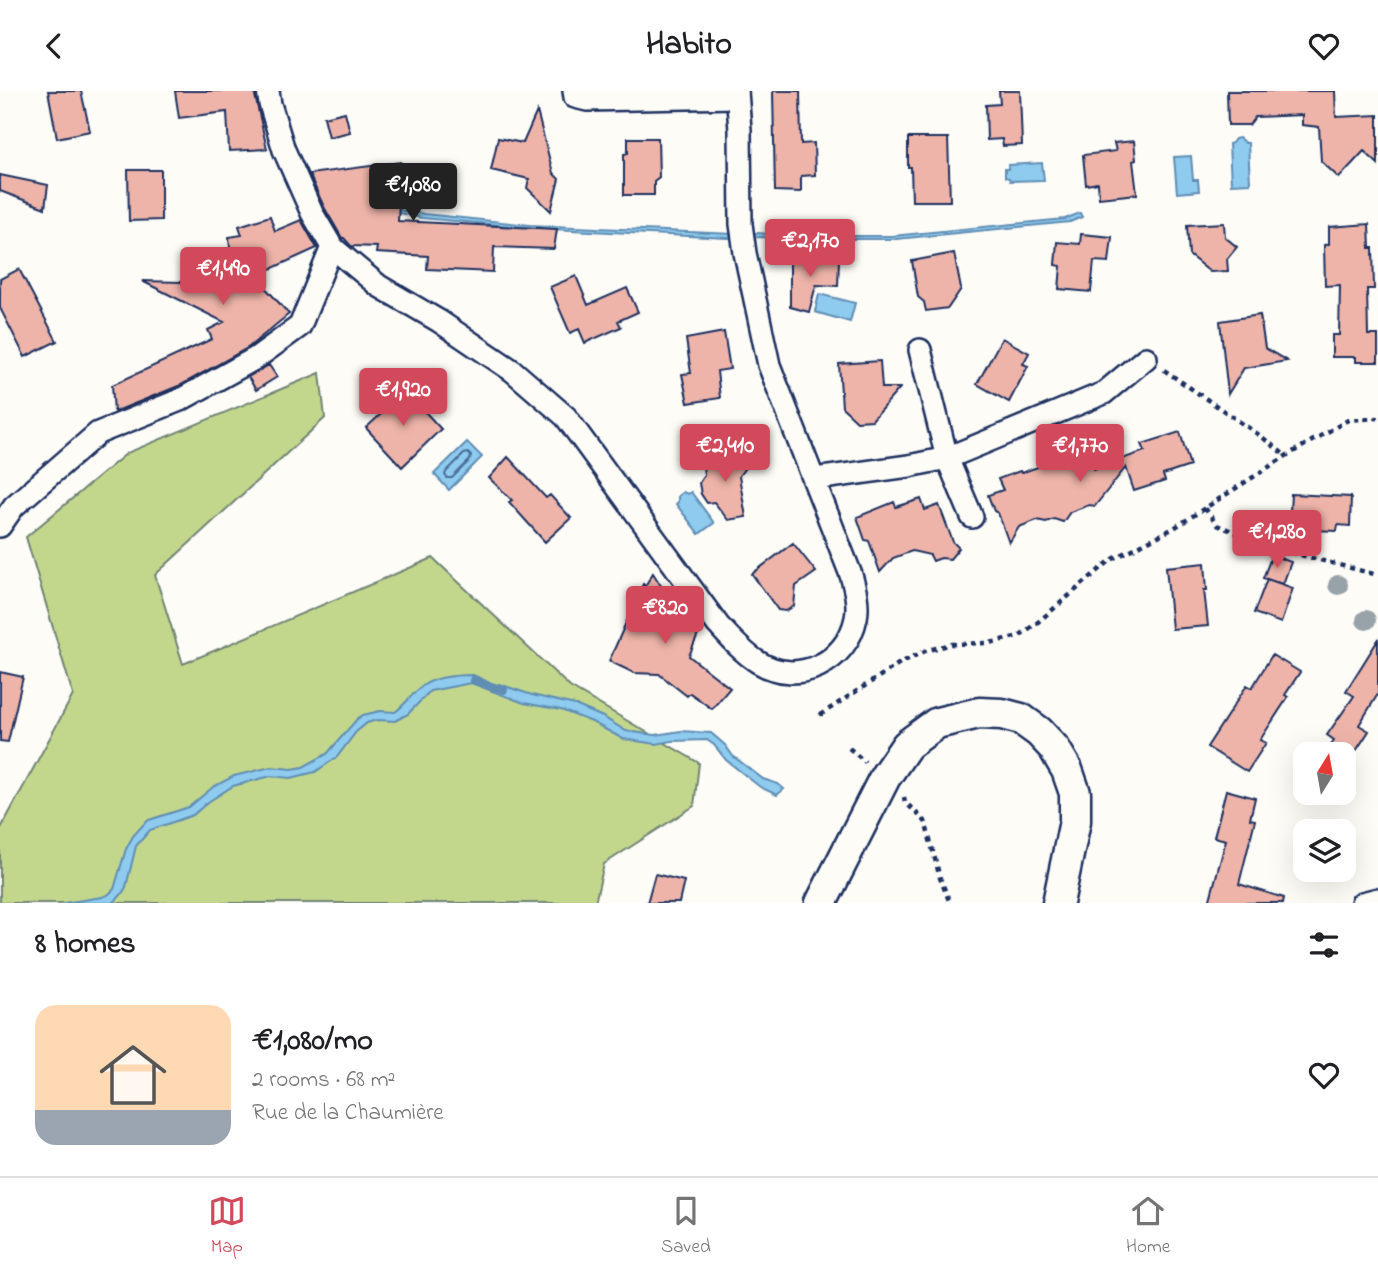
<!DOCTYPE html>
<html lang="en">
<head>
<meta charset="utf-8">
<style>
  :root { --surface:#fff; --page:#f6f6f6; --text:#202124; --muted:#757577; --line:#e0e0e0; --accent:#d1495b }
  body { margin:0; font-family:"Indie Flower",sans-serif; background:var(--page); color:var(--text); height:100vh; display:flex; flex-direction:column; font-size:26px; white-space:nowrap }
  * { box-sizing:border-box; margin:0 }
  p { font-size:23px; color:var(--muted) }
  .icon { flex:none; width:38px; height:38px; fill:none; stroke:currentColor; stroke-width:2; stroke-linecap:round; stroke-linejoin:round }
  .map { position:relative; height:812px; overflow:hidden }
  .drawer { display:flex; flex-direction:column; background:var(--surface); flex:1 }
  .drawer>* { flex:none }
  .needle { width:46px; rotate:11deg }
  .fabs { position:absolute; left:1293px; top:651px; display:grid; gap:14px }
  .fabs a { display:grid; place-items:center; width:63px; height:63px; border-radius:14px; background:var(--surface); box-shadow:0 7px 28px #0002; font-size:35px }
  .price { position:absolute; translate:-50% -60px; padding:0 16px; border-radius:7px; background:var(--accent); color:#fff; font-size:23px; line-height:46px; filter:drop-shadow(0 2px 4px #0008) }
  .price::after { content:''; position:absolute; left:50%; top:42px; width:21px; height:16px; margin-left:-10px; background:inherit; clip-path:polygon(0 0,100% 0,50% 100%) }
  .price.active { background:#222; color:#fff }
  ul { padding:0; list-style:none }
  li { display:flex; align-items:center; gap:21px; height:175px; padding:0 35px }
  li+li { border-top:2px solid var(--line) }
  li span { display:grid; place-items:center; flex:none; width:196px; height:140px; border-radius:21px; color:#555 }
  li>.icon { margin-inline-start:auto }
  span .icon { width:84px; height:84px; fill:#fffc; stroke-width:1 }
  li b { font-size:30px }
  h2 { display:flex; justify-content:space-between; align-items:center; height:84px; padding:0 35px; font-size:30px }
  header { display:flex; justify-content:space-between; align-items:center; height:91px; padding:0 35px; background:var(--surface); font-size:32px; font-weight:700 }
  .menu { display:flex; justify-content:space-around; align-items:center; height:98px; border-top:2px solid var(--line); background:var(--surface); font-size:19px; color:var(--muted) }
  .menu a { display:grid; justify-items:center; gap:4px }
  .menu .active { color:var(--accent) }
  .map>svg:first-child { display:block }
  .green { fill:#c3d78c; stroke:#6f8375; stroke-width:2 }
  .water { fill:#8ecbee; stroke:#608db4; stroke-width:2 }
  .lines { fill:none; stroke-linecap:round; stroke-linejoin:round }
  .shore { stroke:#496d98; stroke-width:2 }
  .stream { stroke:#608db4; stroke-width:8 }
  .building { fill:#eeb4a9; stroke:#1b2f5e; stroke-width:2 }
  .street-casing { stroke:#1b2f5e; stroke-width:26 }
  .secondary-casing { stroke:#1b2f5e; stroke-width:35 }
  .path { stroke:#1b2f5e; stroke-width:4.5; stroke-dasharray:5 5; stroke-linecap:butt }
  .street { stroke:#fdfcf7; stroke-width:21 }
  .secondary { stroke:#fdfcf7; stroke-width:30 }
  .tree { fill:#98a2a9 }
</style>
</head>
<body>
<header><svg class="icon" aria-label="back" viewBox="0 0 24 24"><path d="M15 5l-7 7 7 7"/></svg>Habito<svg class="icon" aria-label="heart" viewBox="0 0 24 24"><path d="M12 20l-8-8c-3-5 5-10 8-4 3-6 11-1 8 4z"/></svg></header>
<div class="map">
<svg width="1378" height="812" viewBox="0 0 1378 812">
  <rect width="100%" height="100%" fill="#fdfcf7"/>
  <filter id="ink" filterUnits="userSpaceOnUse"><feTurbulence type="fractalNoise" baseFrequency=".0143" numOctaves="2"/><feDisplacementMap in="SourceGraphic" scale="14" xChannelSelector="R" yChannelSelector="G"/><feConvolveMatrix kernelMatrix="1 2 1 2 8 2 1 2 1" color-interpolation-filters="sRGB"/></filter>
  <g filter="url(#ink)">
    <path class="green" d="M320 282 325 327 155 484 183 573 433 467 570 596 699 672 694 715 604 773 595 812H0V739L73 604 26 446 127 362Z"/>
    <path class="water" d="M1239 47 1245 52H1248L1250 92 1231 93 1229 53 1232 52 1235 48Z
      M1191 65 1193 89H1198L1199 100 1177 102 1174 66Z
      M1042 72 1044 89 1010 90 1009 87 1005 86V78H1008V74Z
      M319 109 395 118 424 123 530 134 734 143 758 142 794 145H892L1065 128 1080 122 1082 126 1070 131 896 148H792L763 146 727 147 532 137 421 127 399 122 322 114Z
      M819 203 855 212 850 231 815 221Z
      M467 351 482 366 449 399 434 383Z
      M683 401 687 403 691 401 714 432 699 443 676 413 678 411V405Z
      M473 584 486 590 483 592 495 597 499 593 532 604 575 614 603 626 626 640 655 644 681 640 711 642 725 654 733 665 763 688 778 693 784 698 777 704 760 696 726 669 714 654 707 649 672 650 656 653 623 648 592 631 561 619 524 612 471 592 430 600 408 623 395 630 377 629 367 632 356 641 337 666 315 681 291 687 271 685 233 695 208 711 193 724 150 739 136 755 126 796C123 802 119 807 113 812H64L102 806 108 804 114 798 126 758 133 745 143 734 149 729 189 716 213 696 234 685 271 676 292 678 303 676 327 663 357 628 363 624 380 620 395 621C406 613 413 601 424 594 437 585 458 584 473 584Z"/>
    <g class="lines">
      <path class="shore" d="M468 362 471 365 470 369 452 387H447L445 384 446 381 464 363Z"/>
      <path class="stream" d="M473 589 504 599"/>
    </g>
    <path class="building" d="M48 0H81L90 40 57 47Z
      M175 0H254L267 58 229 60 227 21 179 27Z
      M773 0H800L801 53 814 52 815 84 801 85V101L775 100Z
      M999 0H1020L1022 54 1003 55 1002 48 987 49 986 14 1000 13Z
      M1227 0H1335L1336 26 1378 24V73L1364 60 1339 87 1321 70 1319 36 1302 34V24L1255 26 1249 34H1228Z
      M537 20 553 82 559 88 551 120 527 97 529 88 491 79 498 47 523 52Z
      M345 21 350 41 329 46 324 26Z
      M628 47H658L659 86 654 90V104H624V63L628 62Z
      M908 47H948L950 110H912L911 76H908Z
      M1134 50 1136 69 1133 70 1137 103 1099 107 1098 92 1086 94 1083 64 1116 60 1114 52Z
      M401 71 404 90 400 91 398 130 557 138 554 158 494 156 493 181 427 178 428 165 376 162 377 156 351 155 344 147H342L324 116 309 83Z
      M128 79H161V129L129 130Z
      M0 84 48 94 45 117 0 100Z
      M270 125 275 140 301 129 317 157 255 185 289 223 249 256 181 294 114 321 112 294 212 248 208 239 224 231 142 190 182 191 185 180 204 182 205 174 232 176 229 146 242 144 239 135Z
      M1224 132 1225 146 1237 156 1227 168 1228 180 1210 181 1189 164 1187 134Z
      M1369 133 1370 157H1373L1374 198H1367L1368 244H1378V271H1356V266H1332V244H1339L1340 194 1325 195 1324 154 1329 153V136Z
      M1081 143 1112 146 1109 171 1094 170 1091 201 1059 198 1061 175 1055 174 1057 151 1080 153Z
      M954 162 961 198 948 217 926 220 924 211 918 206 912 170Z
      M790 167 839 168 838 195 816 194 809 221 790 216Z
      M19 178 57 250 25 266 0 217V188Z
      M576 185 588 214 627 197 638 221 618 230 621 236 585 252 579 238 570 242 550 196Z
      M1260 224 1265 257 1287 270 1244 277 1228 303 1220 230Z
      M724 241 730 278 717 280 720 307 688 312 682 283 691 282 686 248Z
      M1002 247 1029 262 1023 273 1028 275 1009 311 977 293Z
      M880 270 882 297H900L872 329 857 330 842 316 839 273Z
      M269 274 277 286 256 299 248 286Z
      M403 297 441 338 402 376 366 337 382 322 379 319Z
      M1180 341 1190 375 1163 384 1165 390 1134 400 1126 376 1095 415 1089 414 1070 421 1063 431 1054 428 1046 431 1037 429 1019 436 1009 452 998 422 994 420 988 404 1003 399 998 388 1020 380 1021 382 1071 364 1075 375 1090 369 1094 378 1145 360 1142 353Z
      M756 362 739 385 746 426 728 429 714 411 707 412 701 403 699 392 704 384 702 368Z
      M508 366 546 407 550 404 571 427 545 451 509 411 512 409 489 387Z
      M1291 403 1351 406 1350 435 1338 434 1337 440 1289 438Z
      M921 408 925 419 939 414 953 451 959 457 950 468 941 467 933 470 930 464 912 460 893 467 880 481 869 450 865 449 857 426 894 411 896 416Z
      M793 452 816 481 796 495 794 515 786 520 778 519 752 483Z
      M1272 464 1291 471 1283 493 1263 487Z
      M1205 472 1207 499H1204L1208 535 1172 538 1166 476Z
      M653 482 680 525 700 539 689 565 730 597 712 618 690 602 687 605 659 583 634 582 609 570 643 493 645 495Z
      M1267 488 1293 497 1281 532 1254 522Z
      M1378 549V603L1359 634 1369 640 1354 663H1326L1334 649 1327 644 1354 605 1346 600Z
      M1272 564 1300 581 1285 604 1288 606 1260 649 1266 652 1247 681 1207 656 1247 594 1252 597Z
      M0 581 23 586 8 651 0 650Z
      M1226 699 1255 707 1250 728 1255 729 1239 793 1284 807 1283 812H1209L1226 749 1214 746Z
      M655 783 684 790 679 812H647Z"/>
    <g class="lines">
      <g class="street-casing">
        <path id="street" d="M268 0 270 13 284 59 312 122 332 156 379 195 439 230 513 280 566 326 718 534C730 547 743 562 758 571 798 596 847 571 856 527 859 513 855 498 851 484L769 274 745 162 741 133 740 39 737 0
          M574 0 575 6 587 9 737 6
          M920 259 947 367 972 426
          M815 388 909 375 947 367 1104 302 1146 267
          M0 435 14 415 98 342 180 309 256 267 300 235 332 156
          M1362 812 1378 808"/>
      </g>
      <g class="secondary-casing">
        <path id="secondary" d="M821 812 885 686 907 654 937 632 979 622 1002 623 1021 628 1039 641 1054 657 1067 679 1075 702V730L1058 812"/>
      </g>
      <path class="path" d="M1164 279 1262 346 1286 365
        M1205 417 1217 434 1277 458 1378 484
        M820 624 900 572 925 560 952 553 990 552 1019 545 1038 531 1111 469 1174 437 1286 365 1348 329 1378 327
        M849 657 865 671
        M904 706 905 711 925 730 940 787 950 812"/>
      <use href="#street" class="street"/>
      <use href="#secondary" class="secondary"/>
    </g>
    <g class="tree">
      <circle cx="1338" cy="494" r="10"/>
      <circle cx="1366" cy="529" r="10"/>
    </g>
  </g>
</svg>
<div class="fabs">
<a><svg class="needle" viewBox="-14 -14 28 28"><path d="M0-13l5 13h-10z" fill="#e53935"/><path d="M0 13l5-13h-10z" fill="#757577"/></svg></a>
<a><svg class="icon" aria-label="layers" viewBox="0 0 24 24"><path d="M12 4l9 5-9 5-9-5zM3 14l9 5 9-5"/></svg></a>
</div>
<b class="price active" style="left:413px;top:132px">€1,080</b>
<b class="price" style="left:810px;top:188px">€2,170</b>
<b class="price" style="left:223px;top:216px">€1,490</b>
<b class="price" style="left:403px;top:337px">€1,920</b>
<b class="price" style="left:725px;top:393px">€2,410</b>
<b class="price" style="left:1080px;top:393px">€1,770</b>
<b class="price" style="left:1277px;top:479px">€1,280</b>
<b class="price" style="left:665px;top:555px">€820</b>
</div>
<section class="drawer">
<h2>8 homes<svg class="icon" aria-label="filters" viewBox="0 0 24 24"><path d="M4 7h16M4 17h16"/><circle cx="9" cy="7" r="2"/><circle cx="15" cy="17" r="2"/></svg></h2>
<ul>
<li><span style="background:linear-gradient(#ffd9b3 75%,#9aa5b1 0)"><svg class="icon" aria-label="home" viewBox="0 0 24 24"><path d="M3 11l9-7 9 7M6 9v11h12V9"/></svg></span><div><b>€1,080/mo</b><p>2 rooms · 68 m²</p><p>Rue de la Chaumière</p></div><svg class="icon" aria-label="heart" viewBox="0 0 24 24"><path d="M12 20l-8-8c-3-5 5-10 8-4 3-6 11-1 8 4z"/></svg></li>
</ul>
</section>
<nav class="menu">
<a class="active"><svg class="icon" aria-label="map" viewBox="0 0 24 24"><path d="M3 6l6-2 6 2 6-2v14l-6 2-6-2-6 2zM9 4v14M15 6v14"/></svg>Map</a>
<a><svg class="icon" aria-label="saved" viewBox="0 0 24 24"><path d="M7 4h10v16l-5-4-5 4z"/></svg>Saved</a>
<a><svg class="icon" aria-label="home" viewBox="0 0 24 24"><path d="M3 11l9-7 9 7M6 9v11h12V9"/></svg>Home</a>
</nav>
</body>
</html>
